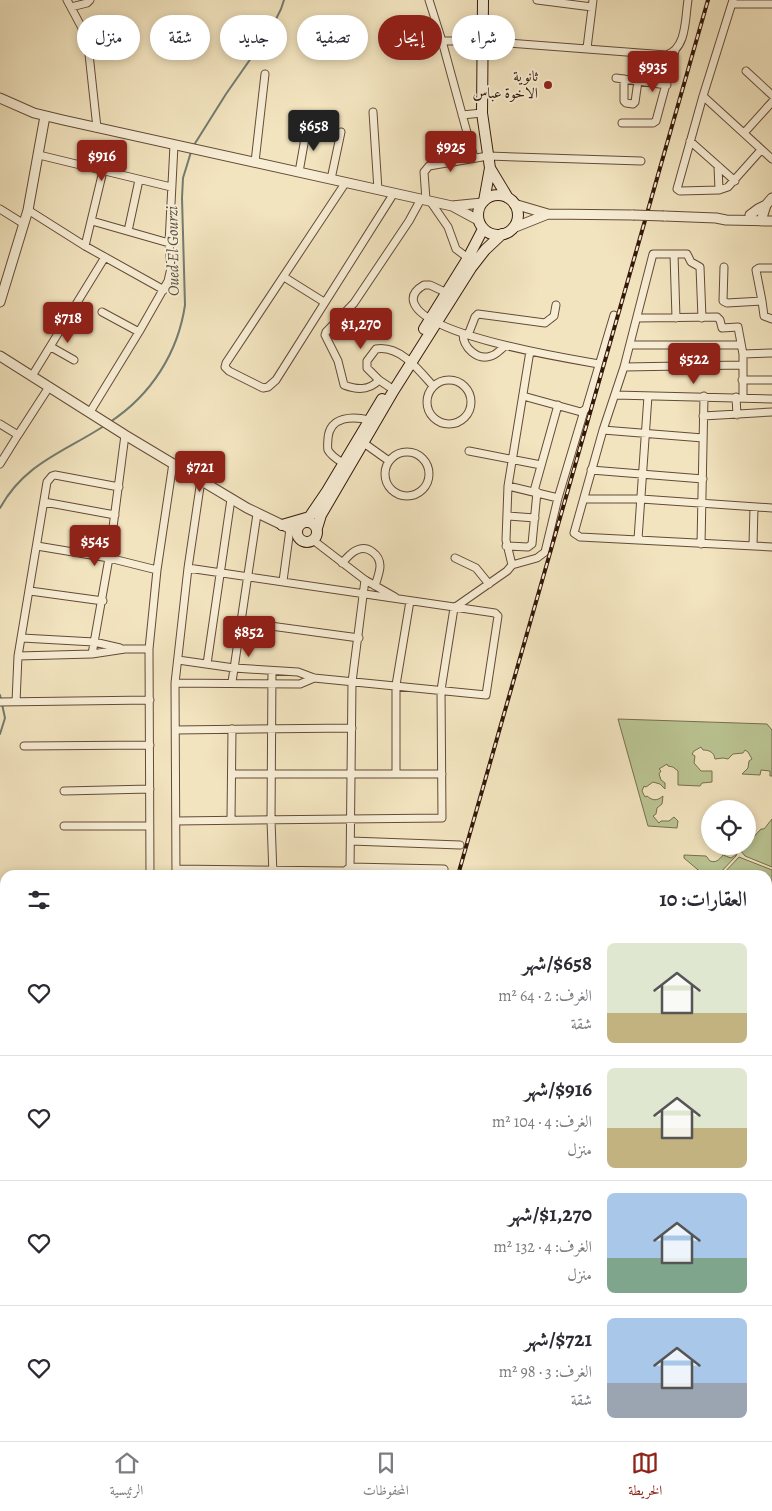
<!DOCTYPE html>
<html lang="ar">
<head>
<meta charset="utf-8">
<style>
  :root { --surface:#fff; --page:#f7f7f7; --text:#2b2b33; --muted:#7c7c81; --line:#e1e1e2; --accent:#8f2418 }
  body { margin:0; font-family:Alegreya,Amiri,serif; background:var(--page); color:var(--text); direction:rtl; height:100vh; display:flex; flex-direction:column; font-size:19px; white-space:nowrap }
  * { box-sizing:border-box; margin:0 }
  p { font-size:16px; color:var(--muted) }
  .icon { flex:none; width:28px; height:28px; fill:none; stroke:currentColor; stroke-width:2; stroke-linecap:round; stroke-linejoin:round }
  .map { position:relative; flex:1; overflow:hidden; direction:ltr }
  .sheet { position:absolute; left:0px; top:870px; width:772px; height:571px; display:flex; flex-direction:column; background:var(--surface); border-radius:15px 15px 0 0; box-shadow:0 2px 8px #0003; direction:rtl }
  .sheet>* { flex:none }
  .hud { position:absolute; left:15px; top:15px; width:500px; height:45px; direction:rtl; display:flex; gap:10px }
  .controls { position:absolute; left:701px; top:800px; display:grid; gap:10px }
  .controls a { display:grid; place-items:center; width:55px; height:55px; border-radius:50%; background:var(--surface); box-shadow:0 2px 8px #0003; font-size:25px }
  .price { position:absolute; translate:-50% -42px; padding:0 11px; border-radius:5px; background:var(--accent); color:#fff; font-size:16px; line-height:32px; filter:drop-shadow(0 1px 2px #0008) }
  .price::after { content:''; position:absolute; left:50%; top:30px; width:15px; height:11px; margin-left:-8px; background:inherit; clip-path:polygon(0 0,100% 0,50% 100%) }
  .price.selected { background:#222; color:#fff }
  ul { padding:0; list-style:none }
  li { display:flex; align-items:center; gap:15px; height:125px; padding:0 25px }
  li+li { border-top:1px solid var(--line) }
  li span { display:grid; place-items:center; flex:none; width:140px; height:100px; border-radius:8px; color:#555 }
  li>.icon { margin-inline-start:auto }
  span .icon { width:60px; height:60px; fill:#fffc; stroke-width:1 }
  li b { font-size:21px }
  h2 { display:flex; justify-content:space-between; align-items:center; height:60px; padding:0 25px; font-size:21px }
  .tag { padding:0 18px; border-radius:22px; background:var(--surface); box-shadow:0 2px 8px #0003; font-size:18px; line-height:45px }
  .tag.selected { background:var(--accent); color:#fff }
  .dock { display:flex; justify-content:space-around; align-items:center; height:70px; border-top:1px solid var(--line); background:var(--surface); font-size:14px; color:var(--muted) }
  .dock a { display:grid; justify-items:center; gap:2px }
  .dock .selected { color:var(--accent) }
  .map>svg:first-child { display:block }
  .green { fill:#bac492; stroke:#776e4e }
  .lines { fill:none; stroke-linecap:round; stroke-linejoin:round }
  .stream { stroke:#727c70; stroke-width:2 }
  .minor-casing { stroke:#644b36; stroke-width:9 }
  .tertiary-casing { stroke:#644b36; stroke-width:11 }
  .secondary-casing { stroke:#341809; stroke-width:12 }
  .trunk-casing { stroke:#341809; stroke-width:13 }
  .minor { stroke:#f7edd5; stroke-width:7 }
  .tertiary { stroke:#f7edd5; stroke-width:9 }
  .secondary { stroke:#f7edd5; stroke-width:10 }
  .trunk { stroke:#e9c280; stroke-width:11 }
  .rail-casing { stroke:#341809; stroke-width:4 }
  .rail { stroke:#f7edd5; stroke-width:2; stroke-dasharray:5.5; stroke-linecap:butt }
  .tertiary-bridge-casing { stroke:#644b36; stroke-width:11; stroke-linecap:butt }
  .tertiary-bridge { stroke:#f7edd5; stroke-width:9 }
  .poi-dot { fill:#8f2418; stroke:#f7edd5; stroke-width:2 }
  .labels { text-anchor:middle; stroke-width:4; stroke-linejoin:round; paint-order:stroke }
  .poi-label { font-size:15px; fill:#341809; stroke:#f7edd5; text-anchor:end }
  .water-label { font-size:16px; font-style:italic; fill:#585245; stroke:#f7edd5 }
</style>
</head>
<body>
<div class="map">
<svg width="772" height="1441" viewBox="0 0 772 1441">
  <rect width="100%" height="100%" fill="#f2e4bf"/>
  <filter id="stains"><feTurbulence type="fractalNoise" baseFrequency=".004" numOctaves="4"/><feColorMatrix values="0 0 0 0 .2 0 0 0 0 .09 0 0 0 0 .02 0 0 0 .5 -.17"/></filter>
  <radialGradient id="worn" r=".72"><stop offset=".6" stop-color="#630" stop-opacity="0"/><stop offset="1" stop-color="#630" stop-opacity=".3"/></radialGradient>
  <path class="green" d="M618 719 767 724 772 730V776H770V771L761 770 760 775 742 774 748 768 749 761 752 759 748 752 745 750 743 753 733 754 728 759 723 758 715 759C714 752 709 750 703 750L701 747 694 751 692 754 695 756 694 763 701 771H712V782L702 783 700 786 678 785V771L673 767 668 766 667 764 659 769 661 771 659 774 661 780 665 783V789L660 784 653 782 646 787 644 786 642 791 645 797 647 796C653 801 657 801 663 796L662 804 657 808 656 814 653 816 659 823 661 821H669L674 817 678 821 677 828 648 826Z
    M772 819V867L745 856 741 851 744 846H748V843L761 829H764Z
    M737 854 736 856 718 875H704L684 858V855L706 856 710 861C716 863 719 860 723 855L731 858Z
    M739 857 772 870V885L769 883 768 885V875H722Z
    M768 1047H772V1127L768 1128Z
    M768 1136H772V1261L768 1262V1255L772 1254 771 1240H768Z"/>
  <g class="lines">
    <path class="stream" d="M194 145 226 94 270 31 281 9 284 0
      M110 422C151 395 178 353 185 305L182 198 183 178 191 152
      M0 508C25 463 64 452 104 426
      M0 695 1 700
      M0 734 5 718 2 704
      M0 901 5 918
      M147 1436 148 1441
      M75 1441 79 1436"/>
    <g class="minor-casing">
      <path id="minor" d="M67 0 82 28 89 54 97 128
        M429 0 442 41 474 158
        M537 0 592 7
        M733 0 703 96 677 189 680 191 719 190 728 187 761 150
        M732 4H772
        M71 7 87 3 90 0
        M442 41H482L666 55C687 49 685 18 688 0
        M587 48 593 0
        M746 71 772 95
        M616 78 667 85
        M624 79V101L626 103 633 104 635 102 638 81
        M703 96 772 159
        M373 112 378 190
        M462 115 482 113
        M622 123H653L656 121 675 51
        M744 133 772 102
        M690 141 735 181
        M39 155 171 187
        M255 162 265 74
        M718 166 719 190
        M299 172 307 127
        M331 179 341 132
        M346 182 226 363 225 367 229 371 263 388 268 387 276 380 394 193
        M426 200 424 172 429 166 488 156 641 161
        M430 201 448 227 456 249 468 258
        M0 209 24 224
        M28 210 85 246 164 290
        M92 221 169 243
        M128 231 139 180
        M85 246 103 171
        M674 254 676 318
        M724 267 723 301 727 303 762 301 756 270 759 268H772
        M284 277 324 302
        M447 293 430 285H424C417 289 411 295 414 303 426 336 565 358 599 364
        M762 301 764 316 772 319
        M102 312 139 332
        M637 318 717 317 720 320 722 328 738 327 743 354V397
        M702 318 700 267 691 262 687 254H653L624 367 603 430 574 533 580 537 772 547
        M463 334C463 347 477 361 491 356 496 355 501 349 505 346
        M468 335 475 317 478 314 545 323 554 316 556 305
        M630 345H741
        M51 347 74 360
        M743 354 772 353
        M624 367 742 365
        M32 376 105 257
        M427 402a22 22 0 1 1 44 0a22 22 0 1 1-44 0Z
        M379 380C369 391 357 390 344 385L338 361 325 335 326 332 354 303 409 221 421 199
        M742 380H772
        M394 390 379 380 367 368V361L376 349C400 345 419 370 433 386
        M615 395 772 399
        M523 396 581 412 586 409 614 315
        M736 397 737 415
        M90 412 139 332 168 281 171 268 169 243 174 145
        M703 416 772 412
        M0 424 18 435 0 464
        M603 430 703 438
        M18 435 49 387
        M361 441 389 461
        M469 451 541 465
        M385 474a22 22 0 1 1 44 0a22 22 0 1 1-44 0Z
        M343 463C338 460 331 456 328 450 327 446 328 442 328 438 330 416 353 416 369 420
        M591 470 703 479
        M508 486 558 498
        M534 491 558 405
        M584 499H641L772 508
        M44 502 115 515
        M507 516 535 518
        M638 539 648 396
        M313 540 365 580 395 597
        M701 544 704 396
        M37 546 109 558 157 570
        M506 546 528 547 532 544 537 492
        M753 546 754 507
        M455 558 476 568 489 584
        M342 563C346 559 351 552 357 550 368 545 380 555 380 566 380 572 377 579 375 586
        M512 565 537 558 545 552 558 498 584 411
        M283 581 290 529
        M30 591 103 601
        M241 622 359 638
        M22 638 94 642 120 648
        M92 654 109 558 125 435
        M18 656 92 654 125 649H149
        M178 660 234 668 298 672 314 678 486 695 498 616 495 613 188 568
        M207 664 231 499
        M272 671 271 820 273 875
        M232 682 257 514
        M175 683 300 684 314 678
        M0 702 150 700
        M16 702 18 656 47 482 52 476 55 475 119 487
        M176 730 352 728
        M24 746 150 745
        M232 774H442
        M396 774V685L410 601
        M64 791 150 789
        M231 820 232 729
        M176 821 442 818 441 690 454 608 507 571 512 565 506 540 508 486 530 351
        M64 826H149
        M351 841 460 845
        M176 869 345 871 350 874H441L444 869 350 867 345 871
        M350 870 352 682 365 580
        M150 875 149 649 157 570 173 463
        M176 875 175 683 188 568 201 480
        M161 1436 162 1441
        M179 1436V1441
        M269 1441 270 1436
        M388 1441 390 1436
        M514 1441 516 1436
        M578 1441 580 1436"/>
    </g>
    <g class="tertiary-casing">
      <path id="tertiary" d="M0 98 34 113 63 120 452 206 482 203
        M514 204 548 214 633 215
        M452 206 478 220
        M750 215 758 209 766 205
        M664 216 716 218 726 220 772 221
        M761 221 766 205 772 198
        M513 228 548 214
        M0 302 28 210 45 116
        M0 356 125 435 247 508 297 532"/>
    </g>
    <g class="secondary-casing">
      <path id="secondary" d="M483 0 482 113 490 168 484 201
        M490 168 508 198
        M478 215a20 20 0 1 1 40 0a20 20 0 1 1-40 0Z
        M424 329 468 258 483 229
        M297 532a10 10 0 1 1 20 0a10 10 0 1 1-20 0Z
        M306 522 327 491 382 399
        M282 525 306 518
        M317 528 321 515 394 390 471 268 485 250 502 234"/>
    </g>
    <g class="trunk-casing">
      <path id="trunk" d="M0 977 5 995
        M0 1005 5 1023
        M116 1436 117 1441
        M124 1436 126 1441"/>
    </g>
    <use href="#minor" class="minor"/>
    <use href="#tertiary" class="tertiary"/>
    <use href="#secondary" class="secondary"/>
    <use href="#trunk" class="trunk"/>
    <g class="rail-casing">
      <path id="rail" d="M458 875 708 0
        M294 1441 296 1436"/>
    </g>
    <use href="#rail" class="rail"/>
    <g class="tertiary-bridge-casing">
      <path id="tertiary-bridge" d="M633 215 664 216"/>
    </g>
    <use href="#tertiary-bridge" class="tertiary-bridge"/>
  </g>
  <circle class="poi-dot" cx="548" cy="85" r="5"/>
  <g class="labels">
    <g class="poi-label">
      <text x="538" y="81">ثانوية<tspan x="538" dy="17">الاخوة عباس</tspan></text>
    </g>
    <g class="water-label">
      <text transform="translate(172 251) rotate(-91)" y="6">Oued El Gourzi</text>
    </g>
  </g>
  <rect width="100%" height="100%" filter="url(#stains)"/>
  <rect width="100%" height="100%" fill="url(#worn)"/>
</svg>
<div class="controls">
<a><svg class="icon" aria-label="locate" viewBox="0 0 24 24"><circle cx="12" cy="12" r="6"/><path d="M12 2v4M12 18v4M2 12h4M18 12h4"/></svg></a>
</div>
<b class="price" style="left:653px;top:93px">$935</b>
<b class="price selected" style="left:314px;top:152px">$658</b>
<b class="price" style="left:451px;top:173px">$925</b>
<b class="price" style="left:102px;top:182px">$916</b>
<b class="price" style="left:68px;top:344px">$718</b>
<b class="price" style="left:361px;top:350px">$1,270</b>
<b class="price" style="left:694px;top:385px">$522</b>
<b class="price" style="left:200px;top:493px">$721</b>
<b class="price" style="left:95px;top:567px">$545</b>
<b class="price" style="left:249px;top:658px">$852</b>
<div class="hud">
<a class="tag">شراء</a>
<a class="tag selected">إيجار</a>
<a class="tag">تصفية</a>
<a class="tag">جديد</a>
<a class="tag">شقة</a>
<a class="tag">منزل</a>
</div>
<section class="sheet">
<h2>العقارات: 10<svg class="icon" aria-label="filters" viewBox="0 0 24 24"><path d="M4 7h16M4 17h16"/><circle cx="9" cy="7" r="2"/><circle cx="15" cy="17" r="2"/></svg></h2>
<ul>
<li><span style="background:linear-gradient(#dfe7d0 70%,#c2b280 0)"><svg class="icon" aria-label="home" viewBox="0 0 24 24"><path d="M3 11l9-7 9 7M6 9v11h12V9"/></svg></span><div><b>$658/شهر</b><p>الغرف: 2 · 64 m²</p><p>شقة</p></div><svg class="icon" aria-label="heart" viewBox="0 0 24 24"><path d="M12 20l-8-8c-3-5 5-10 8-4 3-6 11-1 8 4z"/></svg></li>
<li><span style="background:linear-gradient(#dfe7d0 60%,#c2b280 0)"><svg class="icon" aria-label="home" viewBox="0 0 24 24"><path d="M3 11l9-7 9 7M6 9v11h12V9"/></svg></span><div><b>$916/شهر</b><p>الغرف: 4 · 104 m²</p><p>منزل</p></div><svg class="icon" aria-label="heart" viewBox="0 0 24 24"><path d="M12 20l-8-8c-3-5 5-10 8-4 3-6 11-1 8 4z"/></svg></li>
<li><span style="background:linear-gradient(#a9c7e8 65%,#7fa58c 0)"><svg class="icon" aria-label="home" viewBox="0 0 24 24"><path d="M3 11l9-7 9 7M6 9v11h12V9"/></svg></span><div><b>$1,270/شهر</b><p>الغرف: 4 · 132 m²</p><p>منزل</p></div><svg class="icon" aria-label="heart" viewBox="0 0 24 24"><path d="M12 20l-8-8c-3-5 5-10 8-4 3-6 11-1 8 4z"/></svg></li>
<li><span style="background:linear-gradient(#a9c7e8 65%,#9aa5b1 0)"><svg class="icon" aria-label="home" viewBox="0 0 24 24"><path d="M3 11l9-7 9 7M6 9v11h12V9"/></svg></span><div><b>$721/شهر</b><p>الغرف: 3 · 98 m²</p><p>شقة</p></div><svg class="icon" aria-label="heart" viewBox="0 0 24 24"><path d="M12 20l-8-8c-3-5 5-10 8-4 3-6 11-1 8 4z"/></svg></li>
</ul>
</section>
</div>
<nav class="dock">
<a class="selected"><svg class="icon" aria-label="map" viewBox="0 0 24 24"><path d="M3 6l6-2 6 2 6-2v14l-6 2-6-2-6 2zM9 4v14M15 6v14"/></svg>الخريطة</a>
<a><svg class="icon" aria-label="saved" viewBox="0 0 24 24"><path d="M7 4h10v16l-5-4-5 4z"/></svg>المحفوظات</a>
<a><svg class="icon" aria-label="home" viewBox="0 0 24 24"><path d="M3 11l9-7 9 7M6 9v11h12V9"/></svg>الرئيسية</a>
</nav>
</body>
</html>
